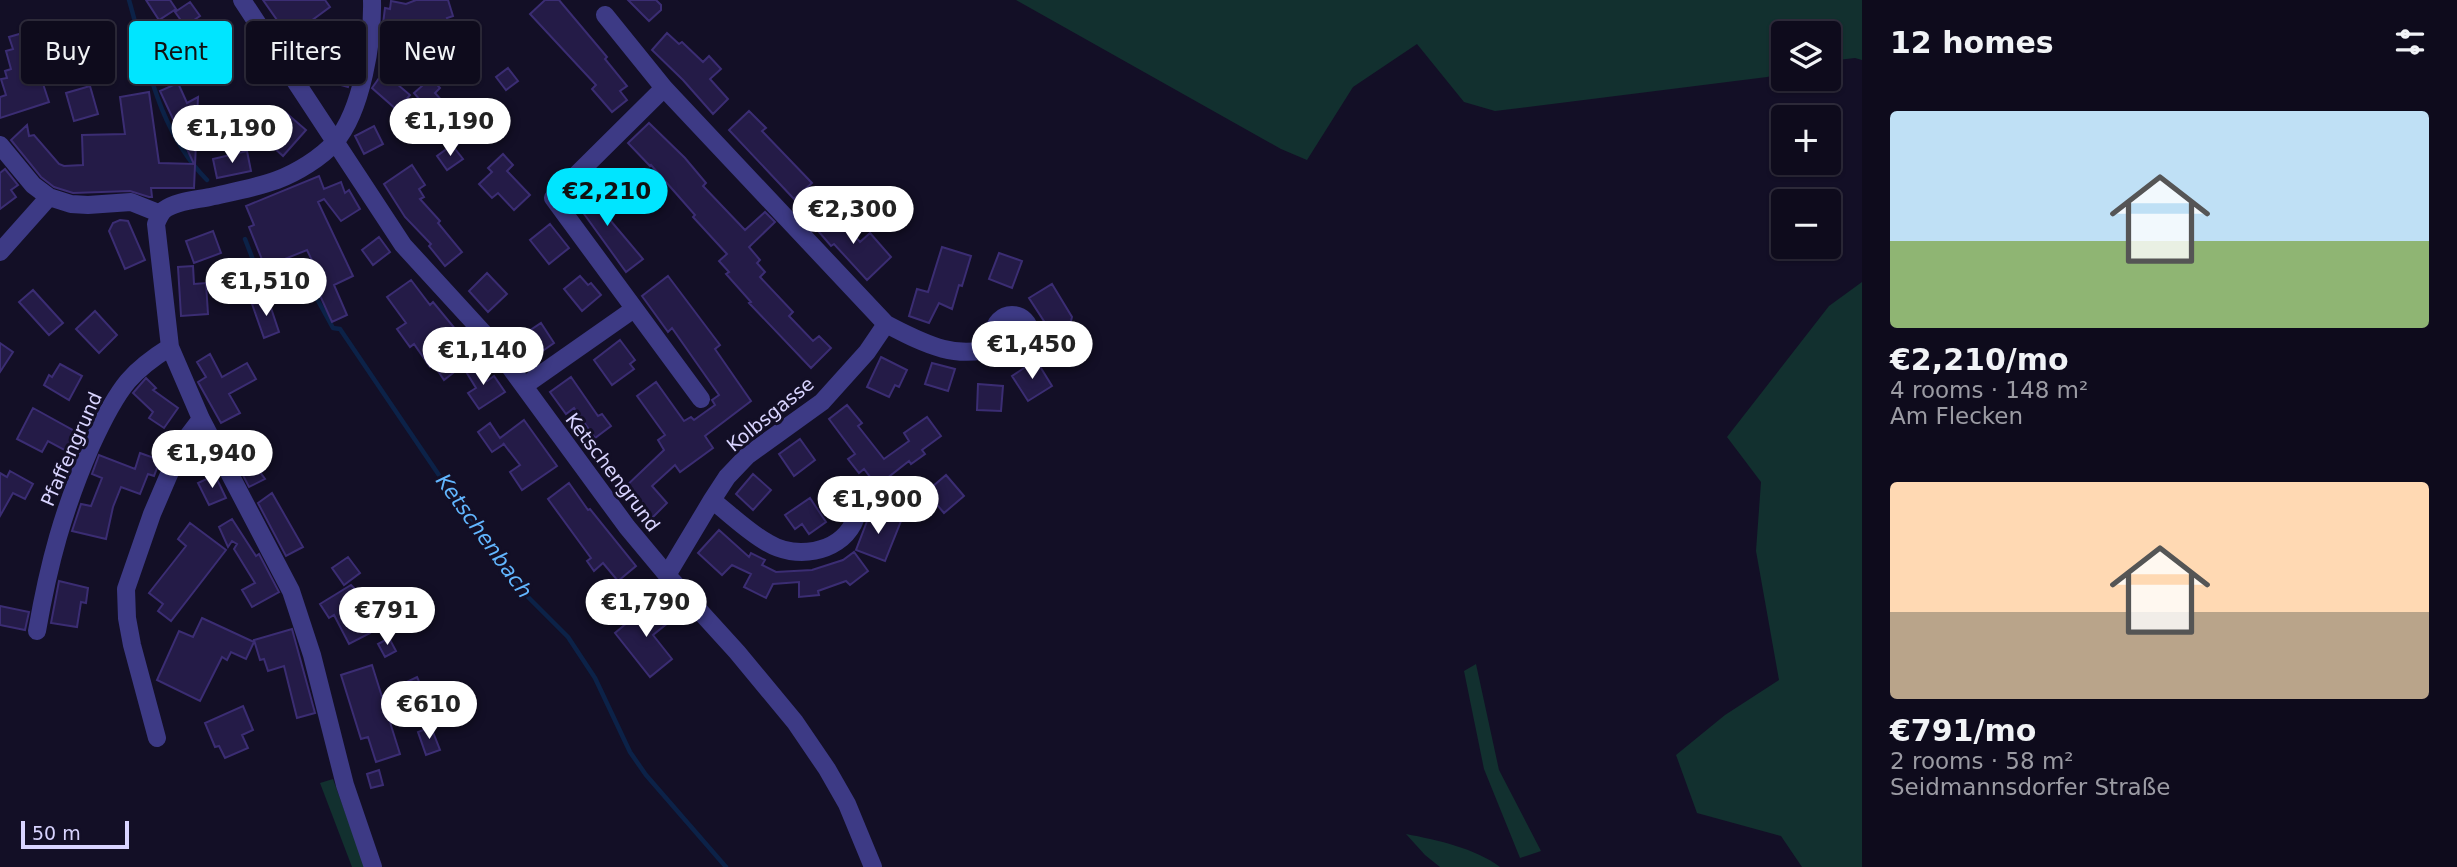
<!DOCTYPE html>
<html lang="en">
<head>
<meta charset="utf-8">
<style>
  :root { --surface:#0e0b1c; --page:#1c1929; --text:#f1f3f6; --muted:#9b9ba3; --line:#2e2b3b; --accent:#00e5ff }
  body { margin:0; font-family:"DejaVu Sans",sans-serif; background:var(--page); color:var(--text); height:100vh; display:flex; flex-direction:column; font-size:26px; white-space:nowrap }
  * { box-sizing:border-box; margin:0 }
  p { font-size:23px; color:var(--muted) }
  .icon { flex:none; width:38px; height:38px; fill:none; stroke:currentColor; stroke-width:2; stroke-linecap:round; stroke-linejoin:round }
  .map { position:relative; flex:1; overflow:hidden }
  .side { display:flex; flex-direction:column; background:var(--surface); width:595px }
  .side>* { flex:none }
  .top-card { position:absolute; left:21px; top:21px; width:665px; height:63px; display:flex; gap:14px }
  .fabs { position:absolute; left:1771px; top:21px; display:grid; gap:14px }
  .fabs a { display:grid; place-items:center; width:70px; height:70px; border-radius:7px; background:var(--surface); box-shadow:0 2px 5px #0004,0 0 0 2px var(--line); font-size:35px }
  .scale { position:absolute; left:21px; bottom:18px; width:108px; box-sizing:border-box; padding-left:7px; border:4px solid #d9d4ff; border-top:0; font-size:19px; line-height:24px; white-space:nowrap; color:#d9d4ff; -webkit-text-stroke:5px #130f26; paint-order:stroke }
  .price { position:absolute; translate:-50% -60px; padding:0 16px; border-radius:24px; background:#fff; color:#222; font-size:23px; line-height:46px; filter:drop-shadow(0 2px 4px #0008) }
  .price::after { content:''; position:absolute; left:50%; top:42px; width:21px; height:16px; margin-left:-10px; background:inherit; clip-path:polygon(0 0,100% 0,50% 100%) }
  .price.on { background:var(--accent); color:#111 }
  ul { padding:0; list-style:none }
  li { display:grid; align-content:center; gap:14px; height:371px; padding:0 28px }
  li span { display:grid; place-items:center; height:217px; border-radius:7px; color:#555 }
  li>.icon { margin-inline-start:auto }
  span .icon { width:126px; height:126px; fill:#fffc; stroke-width:1 }
  li b { font-size:30px }
  h2 { display:flex; justify-content:space-between; align-items:center; height:84px; padding:0 28px; font-size:30px }
  .tag { padding:0 24px; border-radius:7px; background:var(--surface); box-shadow:0 2px 5px #0004,0 0 0 2px var(--line); font-size:24px; line-height:63px }
  .tag.on { background:var(--accent); color:#111 }
  main { display:flex; flex:1; min-height:0 }
  .map>svg:first-child { display:block }
  .green { fill:#12302f }
  .lines { fill:none; stroke-linecap:round; stroke-linejoin:round }
  .stream { stroke:#0c2248; stroke-width:4.5 }
  .building { fill:#241b47; stroke:#3b2d73; stroke-width:2 }
  .minor { stroke:#3d3a85; stroke-width:18 }
  .labels { text-anchor:middle; stroke-width:6; stroke-linejoin:round; paint-order:stroke }
  .street-label { font-size:19px; fill:#d9d4ff; stroke:#130f26 }
  .water-label { font-size:21px; font-style:italic; fill:#62b6ff; stroke:#130f26 }
</style>
</head>
<body>
<main>
<div class="map">
<svg width="1862" height="867" viewBox="0 0 1862 867">
  <rect width="100%" height="100%" fill="#130f26"/>
  <path class="green" d="M1016 0H1862V60L1855 58 1829 61V33H1783V73L1767 77 1495 111 1464 102 1417 44 1353 87 1307 160 1281 149Z
    M1862 282V867H1802L1781 836 1697 813 1676 755 1725 715 1779 680 1756 551 1761 482 1727 437 1829 306Z
    M1476 664 1499 770 1541 851 1520 858 1484 769 1464 671Z
    M333 779 365 867H352L320 783Z
    M1406 834C1437 840 1475 848 1500 867H1440L1425 855Z"/>
  <g class="lines">
    <path class="stream" d="M129 0C147 63 159 132 207 180
      M245 239 262 283 285 291 305 277 333 328 340 329 464 512 523 592 568 637 595 678 630 752 646 775 726 867"/>
  </g>
  <path class="building" d="M146 0H170L176 9 159 20Z
    M263 0H325L330 7 289 37Z
    M416 0H448L453 16 447 18 450 24 412 38 397 84 410 95 397 110 372 88 384 71 398 27 383 24 385 8 390 9 391 1 406 4Z
    M545 0H559L607 57 605 59 627 86 620 91 627 100 612 112 592 89 596 85 530 14Z
    M628 0H656L661 5V10L649 21Z
    M190 2 200 16 185 26 175 12Z
    M83 29 89 54 72 58 66 33Z
    M26 32 49 102 0 118V97L6 95 1 79 7 78 5 71 11 69 6 51 13 49 9 37Z
    M667 33 679 44 682 42 703 62 709 56 721 69 710 79 728 99 713 114 683 80 652 50Z
    M335 56 355 62 348 87 327 81Z
    M508 68 518 81 506 90 496 77Z
    M431 78 440 88 435 93 451 111 455 108 474 132 454 147 436 123 438 121 414 93Z
    M178 83 187 103 198 97 194 188H151L152 197H149L130 191 73 193 54 187 41 177 11 140 27 125 29 136 34 135 59 164 64 166 83 165 82 135 125 134 120 97 149 92 159 163 194 164 160 91Z
    M90 86 98 114 74 121 66 93Z
    M749 111 766 128 762 131 812 183 794 199 729 130Z
    M285 112 306 130 283 156 263 138Z
    M256 119 267 128 258 138 247 130Z
    M649 123 685 158 706 183 703 186 745 230 765 212 775 222 749 247 760 260 757 263 765 272 760 277 793 312 789 316 813 341 819 336 831 348 811 368 749 303 751 302 726 274 729 272 719 261 727 254 693 217 695 215 651 165 650 166 628 143Z
    M374 126 383 144 364 154 355 136Z
    M452 145 463 159 447 170 437 156Z
    M247 151 251 171 217 178 213 159Z
    M503 154 513 165 507 171 530 195 514 210 498 193 492 198 479 184 492 172 488 168Z
    M412 165 425 185 419 189 424 197 420 199 440 221 438 223 462 252 445 266 429 246 431 244 405 217 384 184Z
    M5 169 18 185 11 190 16 197 0 209V173Z
    M319 176 324 189 341 182 345 193 349 190 360 209 341 221 324 199 318 202 353 276 334 285 347 315 332 322 317 289 324 286 307 250 265 267 249 227 254 225 246 206Z
    M594 185 611 209 605 214 643 259 626 272 574 200Z
    M829 211 840 223 842 221 860 242 870 233 891 257 867 280 834 244 831 246 813 225Z
    M120 220 128 221 145 260 125 269 109 231 113 223Z
    M550 224 569 248 549 264 530 240Z
    M213 231 221 253 194 263 186 241Z
    M379 237 390 252 373 265 362 250Z
    M942 247 971 256 962 286 959 285 952 309 939 303 929 323 909 316 917 289 928 292Z
    M999 253 1022 261 1012 288 989 279Z
    M193 266 194 284 206 283 208 314 181 316 178 267Z
    M487 273 507 294 488 312 469 291Z
    M580 276 588 285 591 283 601 295 582 311 564 289Z
    M668 276 720 345 715 349 751 401 705 436 713 448 680 472 675 465 652 486 667 503 651 519 623 489 664 450 658 440 665 435 637 396 656 382 684 421 691 417 694 420 715 405 712 400 719 395 672 328 668 332 642 296Z
    M411 280 430 305 433 302 466 342 443 358 453 373 444 380 434 365 430 367 414 344 410 347 397 329 406 323 387 297Z
    M1052 284 1072 317 1068 333 1073 337 1068 364 1040 355 1049 329 1029 298Z
    M33 290 63 323 49 335 19 302Z
    M268 299 279 332 264 338 252 304Z
    M95 311 117 335 99 353 76 329Z
    M541 323 554 343 528 361 514 341Z
    M620 340 635 360 630 364 634 369 612 385 594 360Z
    M0 343 13 352 0 372Z
    M210 354 222 377 247 363 256 379 229 394 240 413 221 423 198 382 206 377 197 362Z
    M881 357 907 370 899 387 895 385 889 397 867 387Z
    M1036 360 1052 386 1028 401 1012 376Z
    M475 363 487 381 494 376 505 392 479 409 468 393 476 388 465 370Z
    M932 363 955 369 948 391 925 384Z
    M60 364 82 376 69 400 44 385 49 375 52 377Z
    M571 377 598 416 602 414 611 426 595 438 574 408 566 414 550 392Z
    M146 378 156 388 153 390 178 408 164 428 149 418 153 412 133 393Z
    M978 384 1003 386 1001 411 977 410Z
    M847 405 862 423 858 426 884 459 909 441 904 433 927 417 941 436 922 450 925 454 911 464 909 461 877 486 864 469 859 473 848 459 855 454 829 419Z
    M33 408 78 433 68 452 48 441 42 452 17 439Z
    M524 420 557 466 522 490 510 472 520 465 503 443 504 444 492 452 478 432 490 423 500 438Z
    M246 439 264 470 260 472 265 479 249 487 229 448Z
    M800 439 815 460 794 476 779 454Z
    M140 453 160 460 154 476 148 474 140 494 121 487 113 507 106 539 72 531 81 504 91 506 102 478 92 474 99 455 135 469Z
    M10 471 33 484 25 499 13 493 0 516V473L7 477Z
    M753 474 771 490 753 510 736 494Z
    M215 475 226 498 209 505 198 483Z
    M946 475 964 496 944 513 926 492Z
    M569 483 588 510 590 509 636 566 618 581 603 563 594 571 587 561 591 558 548 499Z
    M272 493 303 547 286 556 258 503Z
    M810 498 826 522 809 534 802 524 795 529 785 515Z
    M871 511 901 521 885 561 856 550Z
    M232 519 256 556 259 554 279 592 252 607 242 590 255 583 234 549 237 544 232 541 228 547 219 527Z
    M190 523 226 550 171 621 158 611 163 604 149 593 186 546 178 539Z
    M719 530 749 557 751 553 765 560 762 565 776 572 812 570 843 560 854 552 868 571 850 585 846 581 818 591 819 595 799 597V582L773 584 766 598 744 587 751 574 732 565 722 575 698 553Z
    M348 557 360 573 344 585 332 568Z
    M59 581 88 588 86 603 81 602 77 627 51 623Z
    M351 585 366 600 357 608 370 633 349 644 334 615 329 618 320 604Z
    M652 602 669 622 653 635 672 659 650 677 615 633Z
    M0 606 29 612 25 630 0 625Z
    M202 618 254 642 246 659 231 652 227 660 222 657 200 701 157 680 179 631 193 637Z
    M292 629 315 713 297 718 284 666 268 671 264 659 260 660 254 640Z
    M389 638 396 651 385 657 378 644Z
    M372 665 400 754 376 762 368 737 361 739 341 675Z
    M417 677 427 699 408 708 398 686Z
    M243 706 253 730 242 735 248 748 225 758 219 746 215 747 205 723Z
    M431 727 440 750 426 755 418 732Z
    M379 770 383 785 371 788 367 774Z"/>
  <g class="lines">
    <path class="minor" d="M242 0 403 245 490 340 627 527 667 575 737 652 795 722 827 769 847 804 873 867
      M372 0C373 40 362 111 335 142 321 158 296 173 277 180 255 188 232 192 210 197 196 200 176 201 164 210 160 214 158 219 156 224L170 347 201 419 291 591 312 655 345 785 373 867
      M605 15 664 88 886 324
      M664 88 553 198 701 399
      M0 145 33 185 49 197 71 204 88 205 131 202 161 214
      M0 252 49 197
      M994 333a18 18 0 1 1 36 0a18 18 0 1 1-36 0Z
      M524 386 634 309
      M712 500 727 477 747 456 822 402 867 352 886 324C921 342 958 363 998 345
      M667 575 712 500C730 514 748 532 768 543 795 559 837 554 853 524 857 517 858 506 860 498
      M37 631C49 562 63 511 91 446 101 424 113 399 128 381 140 367 154 357 170 347
      M157 738 132 645 127 618 126 589 152 514 176 458 185 440 201 419"/>
  </g>
  <g class="labels">
    <g class="street-label">
      <text transform="translate(770 414) rotate(-39)" y="7">Kolbsgasse</text>
      <text transform="translate(71 449) rotate(-66)" y="7">Pfaffengrund</text>
      <text transform="translate(613 472) rotate(53)" y="7">Ketschengrund</text>
    </g>
    <g class="water-label">
      <text transform="translate(484 536) rotate(54)" y="7">Ketschenbach</text>
    </g>
  </g>
</svg>
<div class="fabs">
<a><svg class="icon" aria-label="layers" viewBox="0 0 24 24"><path d="M12 4l9 5-9 5-9-5zM3 14l9 5 9-5"/></svg></a>
<a>+</a>
<a>−</a>
</div>
<div class="scale">50 m</div>
<b class="price" style="left:450px;top:158px">€1,190</b>
<b class="price" style="left:232px;top:165px">€1,190</b>
<b class="price on" style="left:607px;top:228px">€2,210</b>
<b class="price" style="left:853px;top:246px">€2,300</b>
<b class="price" style="left:266px;top:318px">€1,510</b>
<b class="price" style="left:1032px;top:381px">€1,450</b>
<b class="price" style="left:483px;top:387px">€1,140</b>
<b class="price" style="left:212px;top:490px">€1,940</b>
<b class="price" style="left:878px;top:536px">€1,900</b>
<b class="price" style="left:646px;top:639px">€1,790</b>
<b class="price" style="left:387px;top:647px">€791</b>
<b class="price" style="left:429px;top:741px">€610</b>
<div class="top-card">
<a class="tag">Buy</a>
<a class="tag on">Rent</a>
<a class="tag">Filters</a>
<a class="tag">New</a>
</div>
</div>
<section class="side">
<h2>12 homes<svg class="icon" aria-label="filters" viewBox="0 0 24 24"><path d="M4 7h16M4 17h16"/><circle cx="9" cy="7" r="2"/><circle cx="15" cy="17" r="2"/></svg></h2>
<ul>
<li><span style="background:linear-gradient(#bfe0f5 60%,#8fb573 0)"><svg class="icon" aria-label="home" viewBox="0 0 24 24"><path d="M3 11l9-7 9 7M6 9v11h12V9"/></svg></span><div><b>€2,210/mo</b><p>4 rooms · 148 m²</p><p>Am Flecken</p></div></li>
<li><span style="background:linear-gradient(#ffd9b3 60%,#b9a48a 0)"><svg class="icon" aria-label="home" viewBox="0 0 24 24"><path d="M3 11l9-7 9 7M6 9v11h12V9"/></svg></span><div><b>€791/mo</b><p>2 rooms · 58 m²</p><p>Seidmannsdorfer Straße</p></div></li>
</ul>
</section>
</main>
</body>
</html>
